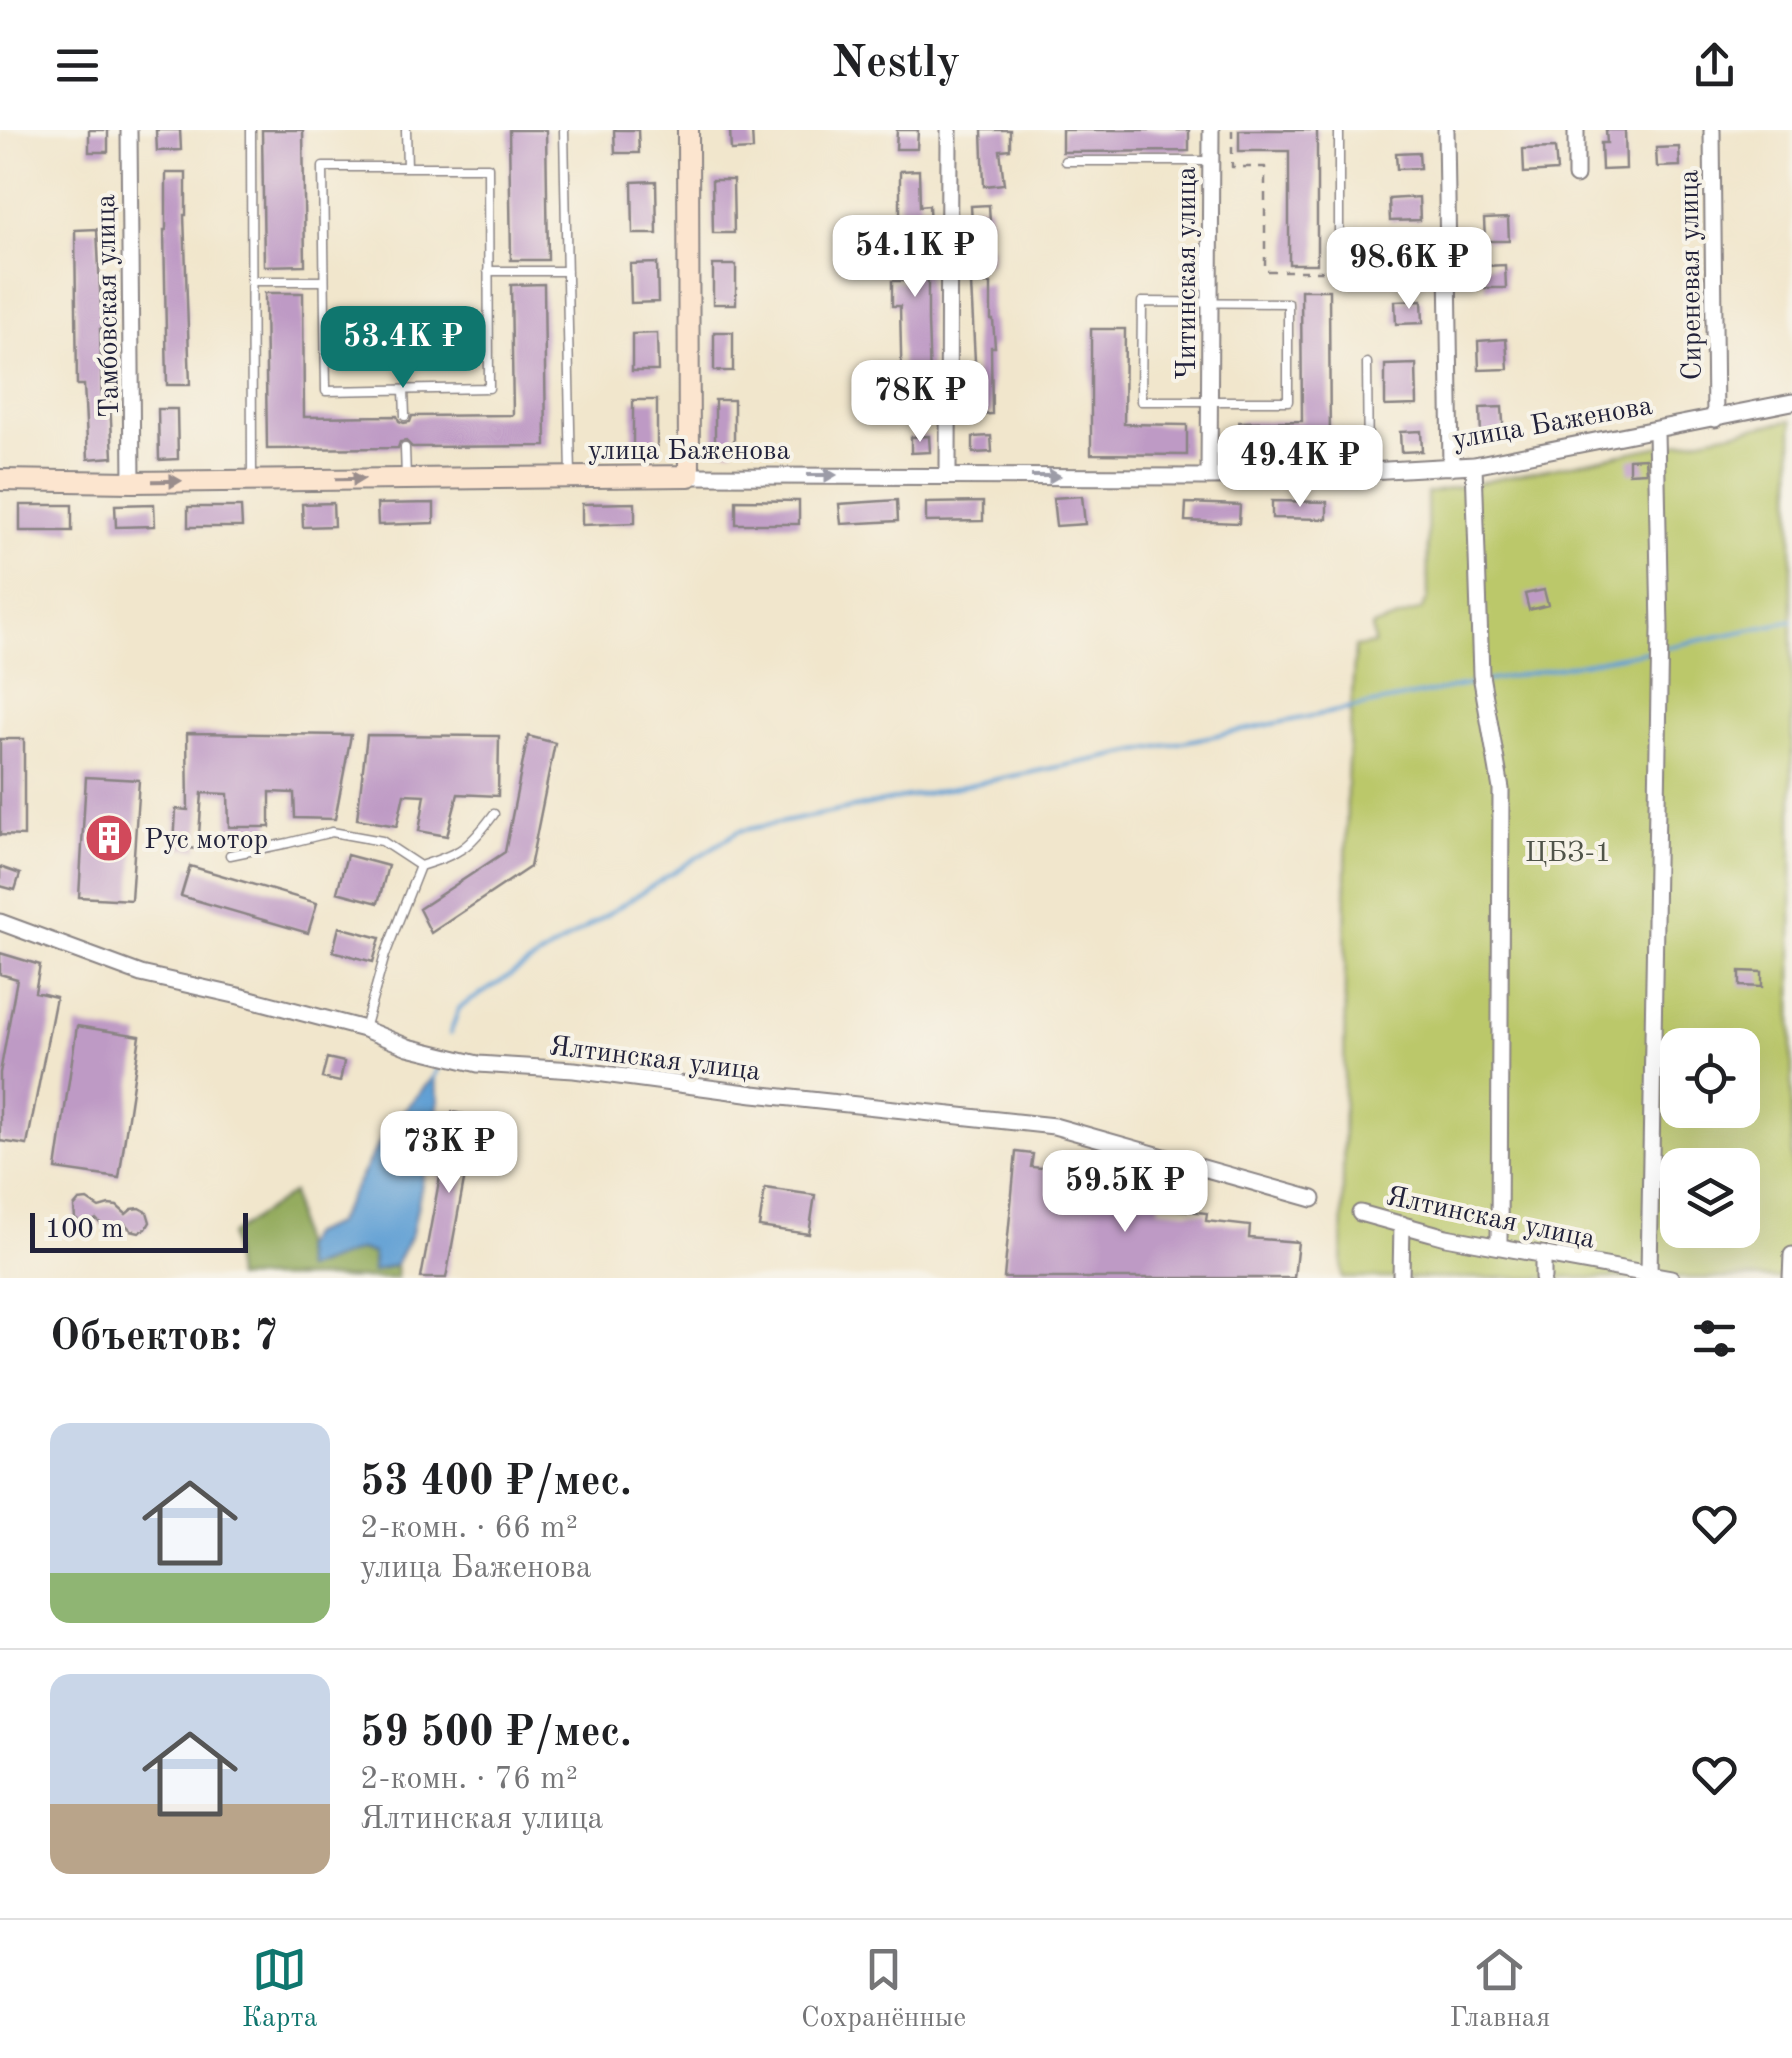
<!DOCTYPE html>
<html lang="ru">
<head>
<meta charset="utf-8">
<style>
  :root { --surface:#fff; --page:#f2f2f2; --text:#202124; --muted:#757577; --line:#e0e0e0; --accent:#0f766e }
  body { margin:0; font-family:"Old Standard TT",serif; background:var(--page); color:var(--text); height:100vh; display:flex; flex-direction:column; font-size:38px; white-space:nowrap }
  * { box-sizing:border-box; margin:0 }
  p { font-size:32px; color:var(--muted) }
  .icon { flex:none; width:55px; height:55px; fill:none; stroke:currentColor; stroke-width:2; stroke-linecap:round; stroke-linejoin:round }
  .map { position:relative; height:1148px; overflow:hidden }
  .details { display:flex; flex-direction:column; background:var(--surface); flex:1 }
  .details>* { flex:none }
  .fabs { position:absolute; left:1660px; top:898px; display:grid; gap:20px }
  .fabs a { display:grid; place-items:center; width:100px; height:100px; border-radius:20px; background:var(--surface); box-shadow:0 10px 40px #0002; font-size:50px }
  .scale { position:absolute; left:30px; bottom:25px; width:218px; box-sizing:border-box; padding-left:10px; border:5px solid #22223b; border-top:0; font-size:28px; line-height:35px; white-space:nowrap; color:#22223b; -webkit-text-stroke:8px #f7f3e8; paint-order:stroke }
  .price { position:absolute; translate:-50% -85px; padding:0 22px; border-radius:20px; background:#fff; color:#222; font-size:32px; line-height:65px; filter:drop-shadow(0 2px 5px #0008) }
  .price::after { content:''; position:absolute; left:50%; top:60px; width:30px; height:22px; margin-left:-15px; background:inherit; clip-path:polygon(0 0,100% 0,50% 100%) }
  .price.on { background:var(--accent); color:#fff }
  ul { padding:0; list-style:none }
  li { display:flex; align-items:center; gap:30px; height:250px; padding:0 50px }
  li+li { border-top:2px solid var(--line) }
  li span { display:grid; place-items:center; flex:none; width:280px; height:200px; border-radius:20px; color:#555 }
  li>.icon { margin-inline-start:auto }
  span .icon { width:120px; height:120px; fill:#fffc; stroke-width:1 }
  li b { font-size:42px }
  h2 { display:flex; justify-content:space-between; align-items:center; height:120px; padding:0 50px; font-size:42px }
  header { display:flex; justify-content:space-between; align-items:center; height:130px; padding:0 50px; background:var(--surface); font-size:45px; font-weight:700 }
  .tab-bar { display:flex; justify-content:space-around; align-items:center; height:140px; border-top:2px solid var(--line); background:var(--surface); font-size:28px; color:var(--muted) }
  .tab-bar a { display:grid; justify-items:center; gap:5px }
  .tab-bar .on { color:var(--accent) }
  .map>svg:first-child { display:block }
  .green { fill:#bbc86a; stroke:#6e7552; stroke-width:2.5; fill-rule:evenodd }
  .forest { fill:#94ac5e; stroke:#5b674c; stroke-width:2.5 }
  .water { fill:#62a0d4; stroke:#426188; stroke-width:2.5 }
  .lines { fill:none; stroke-linecap:round; stroke-linejoin:round }
  .stream { stroke:#62a0d4; stroke-width:4 }
  .building { fill:#be9ac5 }
  .lane-casing { stroke:#8a8484; stroke-width:11 }
  .street-casing { stroke:#8a8484; stroke-width:19 }
  .secondary-casing { stroke:#8a8484; stroke-width:24 }
  .path { stroke:#8a8484; stroke-width:2.5; stroke-dasharray:8 8; stroke-linecap:butt }
  .lane { stroke:#fff; stroke-width:8 }
  .street { stroke:#fff; stroke-width:15 }
  .secondary { stroke:#fce5cf; stroke-width:20 }
  .oneway { fill:#9c9ca7 }
  .oneway2 { fill:#9a8d8c }
  .labels { text-anchor:middle; stroke-width:8; stroke-linejoin:round; paint-order:stroke }
  .street-label { font-size:28px; fill:#22223b; stroke:#f7f3e8 }
  .poi-label { font-size:28px; fill:#22223b; stroke:#f7f3e8; text-anchor:start }
  .park-label { font-size:28px; fill:#505449; stroke:#f7f3e8 }
</style>
</head>
<body>
<header><svg class="icon" aria-label="menu" viewBox="0 0 24 24"><path d="M4 6h16M4 12h16M4 18h16"/></svg>Nestly<svg class="icon" aria-label="share" viewBox="0 0 24 24"><path d="M12 15V3M7 8l5-5 5 5M5 13v7h14v-7"/></svg></header>
<div class="map">
<svg width="1792" height="1148" viewBox="0 0 1792 1148">
  <rect width="100%" height="100%" fill="#f7f3e8"/>
  <filter id="ink" filterUnits="userSpaceOnUse"><feTurbulence type="fractalNoise" baseFrequency=".01" numOctaves="2"/><feDisplacementMap in="SourceGraphic" scale="20" xChannelSelector="R" yChannelSelector="G"/><feConvolveMatrix kernelMatrix="1 2 1 2 8 2 1 2 1" color-interpolation-filters="sRGB"/></filter>
  <filter id="wash" filterUnits="userSpaceOnUse"><feTurbulence type="fractalNoise" baseFrequency=".0048" numOctaves="4" result="noise"/><feDisplacementMap in="SourceGraphic" scale="40" xChannelSelector="R" yChannelSelector="G"/><feGaussianBlur stdDeviation="2.25" result="paint"/><feColorMatrix in="noise" values="0 0 0 0 0 0 0 0 0 0 0 0 0 0 0 0 0 1.4 0 .05"/><feComposite in="paint" operator="in"/></filter>
  <g filter="url(#wash)">
    <rect width="100%" height="100%" fill="#f1e6cc"/>
    <path class="green" d="M1792 290V1148H1342L1347 649 1355 517 1374 514 1372 497 1421 480 1428 469 1427 363ZM1678 915H1742V980H1678ZM1678 1035H1742V1100H1678Z"/>
    <path class="forest" d="M292 1063 304 1140 358 1120 373 1123 372 1142 396 1134 397 1148H235L230 1105Z"/>
    <path class="water" d="M434 946 439 970 412 1103 396 1134 372 1142 373 1123 359 1120 304 1140 301 1117 310 1104 335 1094 385 1002Z"/>
    <g class="lines">
      <path class="stream" d="M1663 518 1792 491
        M1486 551 1653 520
        M450 904 459 878 739 701 1477 553
        M433 950 440 930"/>
    </g>
    <g id="blocks">
      <path class="building" d="M89 0H108V22H89Z
        M156 0H180L181 20 157 21Z
        M262 0H303L305 135 264 136Z
        M509 0H546L548 130H511Z
        M614 0H638L639 23H615Z
        M730 0H752L753 20 731 21Z
        M897 0H918L917 19H896Z
        M982 0H1010V19L1000 20 1004 54 984 56Z
        M1062 0H1189V21L1062 22Z
        M1239 0H1317V134H1289V21H1239Z
        M1606 0H1625L1626 39 1602 40 1601 13H1607Z
        M1679 17 1680 36 1657 37 1656 18Z
        M1555 18 1557 41 1524 43 1523 19Z
        M1419 22 1420 38 1397 39 1396 23Z
        M919 40 920 76 929 75 931 132H928V191L931 281 901 282 900 266H902L900 176H892V151H912L910 93 900 94V41Z
        M166 43H186V85H184L190 255H167L164 100H166Z
        M712 50H733L734 103H713Z
        M656 51 657 104H633L632 52Z
        M1419 67 1420 90 1390 91 1389 69Z
        M989 75 990 93H972L971 76Z
        M1508 88 1509 111H1485L1484 89Z
        M97 99 102 199H100L102 273 110 272 113 327 88 329 84 255H77L75 100Z
        M973 116H991V132L973 133Z
        M1422 123V141L1388 142 1387 124Z
        M657 133 658 172 631 173 630 134Z
        M713 135H736V174H713Z
        M1505 135 1506 158H1485V136Z
        M544 154 546 316 412 317 406 311 400 312 398 318 267 319 265 163H303L304 287 397 286 399 291 404 293 410 292 412 286 513 285 511 155Z
        M971 154H991V190H993L995 217H991L992 284 974 285 975 231Z
        M1301 160H1329L1330 323H1239V292L1302 291Z
        M1422 170 1423 193 1396 194 1395 171Z
        M1091 199H1125L1124 294 1187 295V325L1091 324Z
        M714 202H733V241H714Z
        M657 203 658 241H632V204Z
        M1506 209 1508 239 1479 240 1478 211Z
        M1416 234 1417 275 1385 276V235Z
        M633 270H657V322H633Z
        M715 270H734V320H715Z
        M1502 277 1504 307 1481 308 1480 278Z
        M158 279H177L178 329 159 330Z
        M1421 301 1422 321 1401 322 1400 302Z
        M929 306 930 322 911 323V307Z
        M991 306 992 322 973 323V307Z
        M1645 328 1646 342 1629 343V329Z
        M1082 366 1085 394 1056 396 1053 368Z
        M736 370 799 371V394H736Z
        M897 370 898 391 841 394 839 374Z
        M1272 371 1327 372V389L1272 388Z
        M983 372V391L926 392V373Z
        M333 373 334 396 303 397 302 374Z
        M434 373V393L378 395 377 374Z
        M635 373V393L582 395V374Z
        M1186 373 1240 375 1239 393 1185 391Z
        M154 374 155 396 116 397 115 375Z
        M20 375H72V401H20Z
        M188 377H241L242 397H188Z
        M1544 460 1548 475 1529 480 1525 464Z
        M187 603 351 605 335 689 295 688 294 663 270 662V697H229L228 664 202 663 198 719 174 717 176 679 188 680Z
        M367 605 499 606 498 666 458 664 447 706 419 701 425 665 404 664 397 696 357 689Z
        M528 606 555 613 530 737 431 803 419 779 505 722Z
        M0 609H24V706L0 705Z
        M86 647 139 650 131 770 79 767Z
        M347 725 388 736 378 773 337 762Z
        M190 736 317 773 308 803 181 766Z
        M0 737 20 744 15 760 0 756Z
        M339 797 380 808 373 832 333 821Z
        M0 823 40 835 35 862 56 867 27 1015 0 1011V943L17 849 0 844Z
        M1740 841 1762 842V857L1740 856Z
        M77 896 140 906 119 1048 56 1039Z
        M327 928 344 932 340 952 322 948Z
        M452 982 476 986 446 1148H421Z
        M1016 1022 1033 1024 1031 1037 1073 1041 1072 1049 1117 1053V1060L1161 1065 1159 1078 1207 1083 1206 1091 1250 1096 1249 1108 1298 1112 1294 1148H1004Z
        M765 1058 815 1065 809 1104 759 1097Z
        M87 1070 99 1078 109 1075 117 1076 126 1084 132 1079 140 1078 147 1082 150 1092 146 1099 139 1102 131 1100 124 1093 112 1099 104 1097 96 1089 89 1093H82L75 1089 74 1077 79 1071Z"/>
    </g>
  </g>
  <g filter="url(#ink)">
    <use href="#blocks" fill-opacity="0" stroke="#8a8484" stroke-width="2.5"/>
    <g class="lines">
      <g class="lane-casing">
        <path id="lane" d="M251 0 252 350
          M406 0 407 37
          M564 0 571 347
          M1339 0V141
          M1065 31H1211
          M323 37H488L489 258 326 261Z
          M488 141H567
          M251 151H324
          M1142 172 1288 173V271H1141Z
          M1367 233 1368 342
          M404 260 405 286
          M405 318 406 348
          M230 725 288 713 332 702 382 711 420 736 385 825 364 899
          M420 736C461 723 468 719 494 684"/>
      </g>
      <g class="street-casing">
        <path id="street" d="M129 0 132 352
          M1446 0 1451 337
          M1576 0V46
          M1712 0 1715 289
          M1474 335 1481 545 1501 659 1499 1116
          M948 345 949 0
          M689 346 1209 347 1282 346 1474 335 1792 272
          M1209 347 1211 0
          M0 792 141 844 239 866 364 899 408 917 478 934 574 940 754 964 1054 996 1313 1069
          M1360 1083 1446 1107 1671 1148
          M1649 1144 1660 499 1656 301
          M1401 1148 1402 1094
          M1543 1148V1124
          M1791 1148 1792 1125"/>
      </g>
      <g class="secondary-casing">
        <path id="secondary" d="M0 350 132 352 689 346 688 0"/>
      </g>
      <path class="path" d="M1232 0V37H1265V141H1328"/>
      <use href="#lane" class="lane"/>
      <use href="#street" class="street"/>
      <use href="#secondary" class="secondary"/>
    </g>
    <defs><path id="oneway-solid" d="M-6-.8H1V-3.2L6.5 0L1 3.2V.8H-6Z" transform="scale(2.5)"/></defs>
    <g class="oneway">
      <use href="#oneway-solid" transform="translate(822 345)"/>
      <use href="#oneway-solid" transform="translate(1046 346)"/>
    </g>
    <g class="oneway2">
      <use href="#oneway-solid" transform="translate(350 349) rotate(-1)"/>
      <use href="#oneway-solid" transform="translate(167 351) rotate(-1)"/>
    </g>
  </g>
  <defs>
    <g id="building-disc" transform="scale(2.5)"><circle r="9.5" fill="#d1495b" stroke="#f7f3e8"/><path d="M-4-6H4V6H1V3H-1V6H-4ZM-2.5-4.3h1.7v1.8h-1.7ZM.8-4.3h1.7v1.8H.8ZM-2.5-1h1.7V.8h-1.7ZM.8-1h1.7V.8H.8Z" fill="#fff"/></g>
  </defs>
  <g fill-rule="evenodd">
    <use href="#building-disc" x="109" y="708"/>
  </g>
  <g class="labels">
    <g class="street-label">
      <text transform="translate(1185 143) rotate(-90)" y="10">Читинская улица</text>
      <text transform="translate(1689 145) rotate(-91)" y="10">Сиреневая улица</text>
      <text transform="translate(106 176) rotate(-91)" y="10">Тамбовская улица</text>
      <text transform="translate(1552 291) rotate(-10)" y="10">улица Баженова</text>
      <text x="689" y="329">улица Баженова</text>
      <text transform="translate(655 927) rotate(7)" y="10">Ялтинская улица</text>
      <text transform="translate(1491 1086) rotate(12)" y="10">Ялтинская улица</text>
    </g>
    <g class="poi-label">
      <text x="144" y="718">Рус мотор</text>
    </g>
    <g class="park-label">
      <text x="1568" y="731">ЦБЗ-1</text>
    </g>
  </g>
</svg>
<div class="fabs">
<a><svg class="icon" aria-label="locate" viewBox="0 0 24 24"><circle cx="12" cy="12" r="6"/><path d="M12 2v4M12 18v4M2 12h4M18 12h4"/></svg></a>
<a><svg class="icon" aria-label="layers" viewBox="0 0 24 24"><path d="M12 4l9 5-9 5-9-5zM3 14l9 5 9-5"/></svg></a>
</div>
<div class="scale">100 m</div>
<b class="price" style="left:915px;top:170px">54.1K ₽</b>
<b class="price" style="left:1409px;top:182px">98.6K ₽</b>
<b class="price on" style="left:403px;top:261px">53.4K ₽</b>
<b class="price" style="left:920px;top:315px">78K ₽</b>
<b class="price" style="left:1300px;top:380px">49.4K ₽</b>
<b class="price" style="left:449px;top:1066px">73K ₽</b>
<b class="price" style="left:1125px;top:1105px">59.5K ₽</b>
</div>
<section class="details">
<h2>Объектов: 7<svg class="icon" aria-label="filters" viewBox="0 0 24 24"><path d="M4 7h16M4 17h16"/><circle cx="9" cy="7" r="2"/><circle cx="15" cy="17" r="2"/></svg></h2>
<ul>
<li><span style="background:linear-gradient(#c9d6e8 75%,#8fb573 0)"><svg class="icon" aria-label="home" viewBox="0 0 24 24"><path d="M3 11l9-7 9 7M6 9v11h12V9"/></svg></span><div><b>53 400 ₽/мес.</b><p>2-комн. · 66 m²</p><p>улица Баженова</p></div><svg class="icon" aria-label="heart" viewBox="0 0 24 24"><path d="M12 20l-8-8c-3-5 5-10 8-4 3-6 11-1 8 4z"/></svg></li>
<li><span style="background:linear-gradient(#c9d6e8 65%,#b9a48a 0)"><svg class="icon" aria-label="home" viewBox="0 0 24 24"><path d="M3 11l9-7 9 7M6 9v11h12V9"/></svg></span><div><b>59 500 ₽/мес.</b><p>2-комн. · 76 m²</p><p>Ялтинская улица</p></div><svg class="icon" aria-label="heart" viewBox="0 0 24 24"><path d="M12 20l-8-8c-3-5 5-10 8-4 3-6 11-1 8 4z"/></svg></li>
</ul>
</section>
<nav class="tab-bar">
<a class="on"><svg class="icon" aria-label="map" viewBox="0 0 24 24"><path d="M3 6l6-2 6 2 6-2v14l-6 2-6-2-6 2zM9 4v14M15 6v14"/></svg>Карта</a>
<a><svg class="icon" aria-label="saved" viewBox="0 0 24 24"><path d="M7 4h10v16l-5-4-5 4z"/></svg>Сохранённые</a>
<a><svg class="icon" aria-label="home" viewBox="0 0 24 24"><path d="M3 11l9-7 9 7M6 9v11h12V9"/></svg>Главная</a>
</nav>
</body>
</html>
